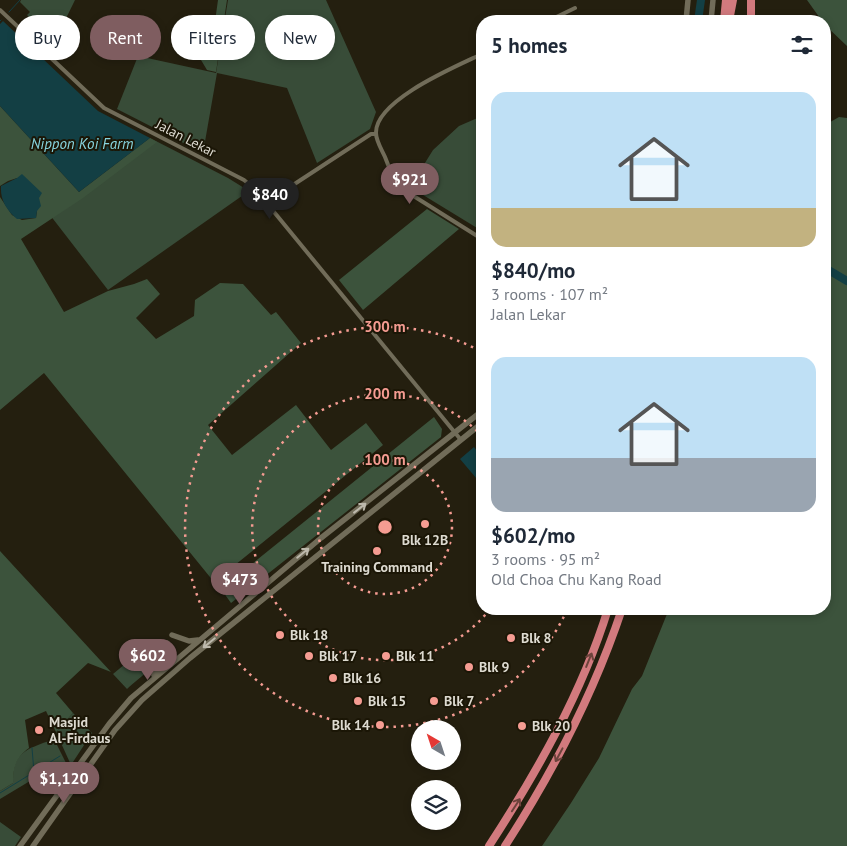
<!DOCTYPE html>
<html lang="en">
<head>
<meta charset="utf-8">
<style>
  :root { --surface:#fff; --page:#f2f2f3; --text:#1f2937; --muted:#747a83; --accent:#7f5d60 }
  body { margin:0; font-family:"PT Sans",sans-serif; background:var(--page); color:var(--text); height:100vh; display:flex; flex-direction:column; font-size:19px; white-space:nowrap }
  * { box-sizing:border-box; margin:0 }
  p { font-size:16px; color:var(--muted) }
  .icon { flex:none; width:28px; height:28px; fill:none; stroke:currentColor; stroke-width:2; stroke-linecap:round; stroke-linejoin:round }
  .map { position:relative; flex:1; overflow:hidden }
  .panel { position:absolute; left:476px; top:15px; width:355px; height:600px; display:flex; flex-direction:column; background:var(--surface); border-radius:20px; box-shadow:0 2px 8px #0003 }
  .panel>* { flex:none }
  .banner { position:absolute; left:15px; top:15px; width:386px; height:45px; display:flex; gap:10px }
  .needle { width:32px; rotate:321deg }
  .fabs { position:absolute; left:411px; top:720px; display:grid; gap:10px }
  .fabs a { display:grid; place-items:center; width:50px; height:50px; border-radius:50%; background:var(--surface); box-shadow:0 2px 8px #0003; font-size:25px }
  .price { position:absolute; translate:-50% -42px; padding:0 11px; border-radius:18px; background:var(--accent); color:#fff; font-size:16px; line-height:32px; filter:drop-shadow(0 1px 2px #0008) }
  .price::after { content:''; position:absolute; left:50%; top:30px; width:15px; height:11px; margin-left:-8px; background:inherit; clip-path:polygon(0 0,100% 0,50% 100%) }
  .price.on { background:#222; color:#fff }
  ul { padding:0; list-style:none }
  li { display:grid; align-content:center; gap:10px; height:265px; padding:0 15px }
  li span { display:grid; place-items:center; height:155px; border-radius:15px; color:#555 }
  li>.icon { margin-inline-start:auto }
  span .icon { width:90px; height:90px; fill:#fffc; stroke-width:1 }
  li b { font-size:21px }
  h2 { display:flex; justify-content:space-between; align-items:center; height:60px; padding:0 15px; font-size:21px }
  .pill { padding:0 18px; border-radius:22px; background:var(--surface); box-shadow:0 2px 8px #0003; font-size:18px; line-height:45px }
  .pill.on { background:var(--accent); color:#fff }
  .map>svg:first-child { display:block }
  .green { fill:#384c38 }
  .forest { fill:#3c533c }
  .water { fill:#133f44 }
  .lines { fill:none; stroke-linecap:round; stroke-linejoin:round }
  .stream { stroke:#133f44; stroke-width:1 }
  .river { stroke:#133f44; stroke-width:8 }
  .minor { stroke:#716c59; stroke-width:4 }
  .secondary { stroke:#716c59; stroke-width:5.5 }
  .motorway { stroke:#d27a7e; stroke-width:8 }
  .oneway { stroke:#bdb9ac }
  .oneway2 { stroke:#6d433c }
  .ring { fill:none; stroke:#f59c92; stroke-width:2.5; stroke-dasharray:2.5 5 }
  .poi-dot { fill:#f59c92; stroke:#1b1606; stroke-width:2 }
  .labels { text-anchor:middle; stroke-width:4; stroke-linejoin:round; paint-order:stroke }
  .street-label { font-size:14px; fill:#dddad0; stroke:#1b1606 }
  .poi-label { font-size:14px; font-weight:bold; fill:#dddad0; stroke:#1b1606; text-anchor:start }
  .water-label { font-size:15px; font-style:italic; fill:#87d4de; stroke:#1b1606 }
  .centre { fill:#f59c92; stroke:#1b1606; stroke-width:2.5 }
  .ring-label { font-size:15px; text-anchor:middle; font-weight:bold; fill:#f59c92; stroke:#1b1606; stroke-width:4; stroke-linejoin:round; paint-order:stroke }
</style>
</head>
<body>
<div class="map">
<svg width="847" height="846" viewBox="0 0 847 846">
  <rect width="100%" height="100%" fill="#241f0f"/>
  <path class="green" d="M21 0H75L51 49 27 26 32 20 27 15 30 12 20 2Z
    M228 0H326L376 112 370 129 317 163 287 88 217 73 203 153 117 109 138 56 216 73Z
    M482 116V231L410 187 433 150 459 126Z
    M150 138 228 178 249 191 108 290 50 215Z
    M155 639 163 649C158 666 140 677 127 689L113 674Z
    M73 713 92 733 71 765 56 732Z
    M54 739 69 769 53 791 35 778 0 799V791L13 783C12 751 28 749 54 739Z
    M0 822 21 837 15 846H0Z"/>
  <path class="forest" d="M218 0H227L216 72 207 70 201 60 203 43H212Z
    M807 0H847V46L825 25V21H822Z
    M0 106 79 192 150 138 157 142 83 198 21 239 64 312 108 291 134 284 147 279 160 294 136 318 156 339 194 316 195 300 220 283 243 284 271 315 276 312 301 343 208 425 232 455 296 405 331 450 366 423 383 445 214 582 44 373 0 410V197L12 215 22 220 36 218 37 211 17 178 8 181 0 186Z
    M839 117 847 118V846H542L571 803 599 758 632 689 642 676 669 609H825V125Z
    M427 209 459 229 363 310 339 280Z
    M434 417 442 429 441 437 231 603 221 589Z
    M0 551 111 672 88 663 56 693 73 713 56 732 46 711 25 720 29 748C16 757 13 768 13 783L0 791Z"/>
  <path class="water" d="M3 21 98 111 150 138 79 192 0 106V24Z
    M22 174 42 193 39 198 41 206 37 211 36 218 17 219C6 210 0 199 1 186L17 178Z
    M474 447 482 457V485L460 459Z"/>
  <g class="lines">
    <path class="stream" d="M9 12 20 0
      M0 21 1 20
      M32 748 34 772
      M0 793 60 756"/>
    <path class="river" d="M698 21 701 0
      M825 268 847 281"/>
    <path class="minor" d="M0 10 104 108 244 180 256 190 461 440
      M548 21 575 8
      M482 54C457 66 375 100 376 133 376 141 382 150 385 157 390 170 394 181 404 190L482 239
      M267 202 371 134H375"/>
    <path class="secondary" d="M686 21 688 0
      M711 21 713 0
      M172 635 189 641 198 640
      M154 675C161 664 166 656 167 643
      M20 846 109 724 131 698 321 538 482 411
      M33 846 115 730 142 700 190 658 482 423"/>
    <path class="motorway" d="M751 0V21
      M724 21 726 0
      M729 21 733 0
      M489 846C537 772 582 693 608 609
      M505 846C553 772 594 693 622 609"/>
  </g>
  <defs><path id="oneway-shaft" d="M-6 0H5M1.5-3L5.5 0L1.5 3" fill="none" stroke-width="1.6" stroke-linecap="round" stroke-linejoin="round" transform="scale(1.25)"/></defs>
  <g class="oneway">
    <use href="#oneway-shaft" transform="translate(360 508) rotate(-38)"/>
    <use href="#oneway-shaft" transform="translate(303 553) rotate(-39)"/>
    <use href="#oneway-shaft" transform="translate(209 643) rotate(141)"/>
  </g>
  <g class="oneway2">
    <use href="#oneway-shaft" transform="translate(589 660) rotate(-68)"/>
    <use href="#oneway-shaft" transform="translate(559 755) rotate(118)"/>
    <use href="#oneway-shaft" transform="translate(516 805) rotate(-57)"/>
  </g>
  <g class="ring">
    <circle cx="385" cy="527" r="67"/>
    <path d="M490 609A133 133 0 1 1 482 436"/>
    <path d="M567 610A200 200 0 1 1 482 352"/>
  </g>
  <g class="poi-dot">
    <circle cx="425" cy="524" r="5"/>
    <circle cx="377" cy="551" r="5"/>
    <circle cx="280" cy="635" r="5"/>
    <circle cx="511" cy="638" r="5"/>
    <circle cx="309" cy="656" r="5"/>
    <circle cx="386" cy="656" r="5"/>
    <circle cx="469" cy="667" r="5"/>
    <circle cx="333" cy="678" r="5"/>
    <circle cx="358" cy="701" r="5"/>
    <circle cx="434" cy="701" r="5"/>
    <circle cx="380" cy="725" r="5"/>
    <circle cx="522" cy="726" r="5"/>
    <circle cx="39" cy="730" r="5"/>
  </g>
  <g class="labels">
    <g class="street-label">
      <text transform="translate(186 138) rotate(27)" y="5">Jalan Lekar</text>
    </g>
    <g class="poi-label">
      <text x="425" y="545" text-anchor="middle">Blk 12B</text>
      <text x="377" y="572" text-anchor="middle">Training Command</text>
      <text x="290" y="640">Blk 18</text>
      <text x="521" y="643">Blk 8</text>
      <text x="319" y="661">Blk 17</text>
      <text x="396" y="661">Blk 11</text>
      <text x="479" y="672">Blk 9</text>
      <text x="343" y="683">Blk 16</text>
      <text x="368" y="706">Blk 15</text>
      <text x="444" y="706">Blk 7</text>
      <text x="49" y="727">Masjid<tspan x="49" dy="16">Al-Firdaus</tspan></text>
      <text x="370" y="730" text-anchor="end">Blk 14</text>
      <text x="532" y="731">Blk 20</text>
    </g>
    <g class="water-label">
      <text x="82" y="149">Nippon Koi Farm</text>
    </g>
  </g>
  <circle cx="385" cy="527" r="8" class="centre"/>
  <g class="ring-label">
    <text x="385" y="332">300 m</text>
    <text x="385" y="399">200 m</text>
    <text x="385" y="465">100 m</text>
  </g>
</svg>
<div class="fabs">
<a><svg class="needle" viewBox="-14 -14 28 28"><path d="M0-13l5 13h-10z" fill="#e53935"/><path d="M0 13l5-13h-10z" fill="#747a83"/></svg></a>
<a><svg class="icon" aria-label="layers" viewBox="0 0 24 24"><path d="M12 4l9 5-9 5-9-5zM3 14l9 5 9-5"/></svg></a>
</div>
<b class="price" style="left:410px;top:205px">$921</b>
<b class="price on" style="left:270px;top:220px">$840</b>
<b class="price" style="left:240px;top:605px">$473</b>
<b class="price" style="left:148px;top:681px">$602</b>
<b class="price" style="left:64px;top:804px">$1,120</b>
<div class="banner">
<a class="pill">Buy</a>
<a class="pill on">Rent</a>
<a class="pill">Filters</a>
<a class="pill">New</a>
</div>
<section class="panel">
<h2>5 homes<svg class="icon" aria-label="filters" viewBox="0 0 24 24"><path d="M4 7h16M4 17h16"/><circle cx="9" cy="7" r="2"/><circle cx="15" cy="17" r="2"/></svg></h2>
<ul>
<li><span style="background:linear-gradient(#bfe0f5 75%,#c2b280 0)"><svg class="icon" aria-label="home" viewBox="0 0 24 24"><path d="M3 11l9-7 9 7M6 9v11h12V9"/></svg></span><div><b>$840/mo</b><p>3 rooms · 107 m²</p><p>Jalan Lekar</p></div></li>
<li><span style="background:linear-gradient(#bfe0f5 65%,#9aa5b1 0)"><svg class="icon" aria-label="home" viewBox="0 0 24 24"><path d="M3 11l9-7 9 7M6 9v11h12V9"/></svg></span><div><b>$602/mo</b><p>3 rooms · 95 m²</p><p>Old Choa Chu Kang Road</p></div></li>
</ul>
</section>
</div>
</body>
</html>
